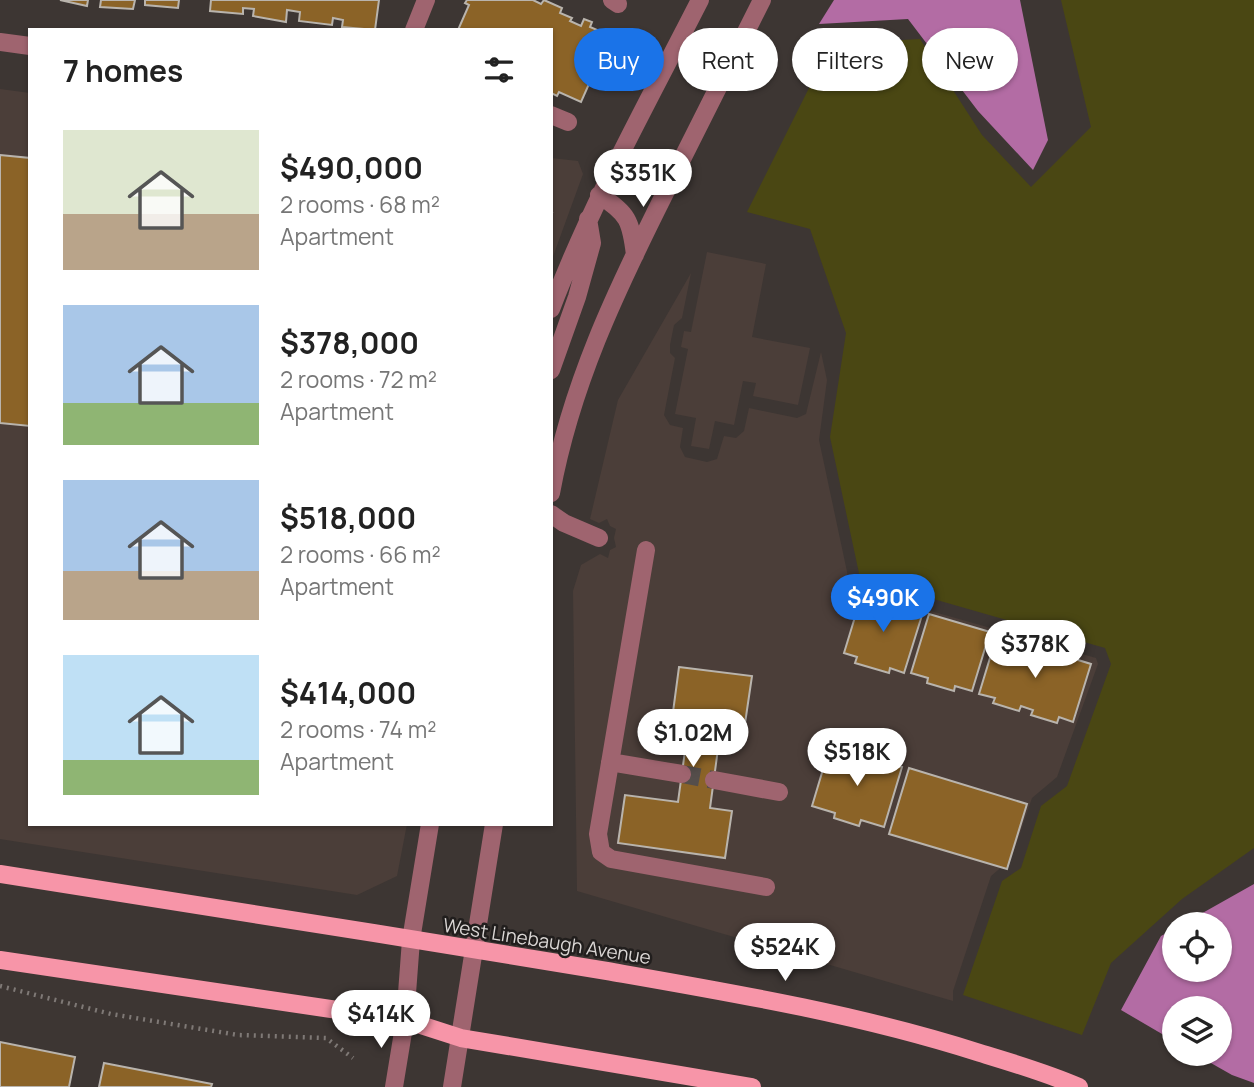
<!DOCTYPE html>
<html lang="en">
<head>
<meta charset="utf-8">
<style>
  :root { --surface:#fff; --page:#f2f2f2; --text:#222; --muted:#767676; --accent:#1a73e8 }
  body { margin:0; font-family:Manrope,sans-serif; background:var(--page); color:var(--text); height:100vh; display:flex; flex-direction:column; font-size:26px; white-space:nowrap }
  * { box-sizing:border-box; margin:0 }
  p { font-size:23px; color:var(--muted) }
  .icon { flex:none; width:38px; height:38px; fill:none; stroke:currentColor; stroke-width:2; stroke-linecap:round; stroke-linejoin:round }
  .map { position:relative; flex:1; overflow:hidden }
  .sheet { position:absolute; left:28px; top:28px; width:525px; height:798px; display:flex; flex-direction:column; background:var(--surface); border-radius:0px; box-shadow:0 2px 5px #0004 }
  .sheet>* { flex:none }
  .hud { position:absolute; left:574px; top:28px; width:574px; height:63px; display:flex; gap:14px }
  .controls { position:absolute; left:1162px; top:912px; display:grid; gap:14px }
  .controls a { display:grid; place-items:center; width:70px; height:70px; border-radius:50%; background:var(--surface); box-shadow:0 2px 5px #0004; font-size:35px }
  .price { position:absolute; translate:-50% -60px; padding:0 16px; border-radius:24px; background:#fff; color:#222; font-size:23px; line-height:46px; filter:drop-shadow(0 2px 4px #0008) }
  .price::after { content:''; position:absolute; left:50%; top:42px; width:21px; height:16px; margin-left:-10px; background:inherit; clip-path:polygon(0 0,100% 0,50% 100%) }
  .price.current { background:var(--accent); color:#fff }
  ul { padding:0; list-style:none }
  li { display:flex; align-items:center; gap:21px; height:175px; padding:0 35px }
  li span { display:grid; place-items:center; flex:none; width:196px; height:140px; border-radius:0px; color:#555 }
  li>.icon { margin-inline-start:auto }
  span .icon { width:84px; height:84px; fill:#fffc; stroke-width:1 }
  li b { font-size:30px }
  h2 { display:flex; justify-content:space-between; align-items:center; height:84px; padding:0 35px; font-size:30px }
  .pill { padding:0 24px; border-radius:32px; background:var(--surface); box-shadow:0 2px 5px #0004; font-size:24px; line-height:63px }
  .pill.current { background:var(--accent); color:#fff }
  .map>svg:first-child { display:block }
  .built { fill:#4b3e39 }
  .green { fill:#4a4713 }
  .water { fill:#b36ca4 }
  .building { fill:#8b6327; stroke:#b9b4ad; stroke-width:2 }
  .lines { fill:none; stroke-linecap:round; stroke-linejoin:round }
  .minor-tunnel { stroke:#554e4b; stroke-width:18; stroke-dasharray:18 9; stroke-linecap:butt }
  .path { stroke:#7f7976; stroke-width:4.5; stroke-dasharray:2 5; stroke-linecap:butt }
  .minor { stroke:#9f646f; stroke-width:18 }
  .major { stroke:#f795a8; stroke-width:18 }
  .labels { text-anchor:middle; stroke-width:5; stroke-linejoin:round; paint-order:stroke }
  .street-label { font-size:19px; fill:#dad6d4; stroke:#211e1d }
</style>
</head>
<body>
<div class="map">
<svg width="1254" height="1087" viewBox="0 0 1254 1087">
  <rect width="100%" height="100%" fill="#3d3633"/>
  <path class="built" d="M0 89 30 93V824H407L397 876 357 895 0 839Z
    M551 158 578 161 583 174 551 262Z
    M707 252 766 264 752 337 810 348 798 405 753 396 756 383 743 381 734 425 715 421 709 449 691 446 696 418 675 414 688 349 681 347 684 331 691 332Z
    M691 273 682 318 674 325 670 345V353L675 358 664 415 670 425 683 428 680 447 685 457 707 462 717 459 724 436 736 438 744 431 749 408 797 418 806 414 821 352 827 380 819 440 849 581 853 589 1096 658 1098 664 1057 777 1032 798 1011 859 991 876 953 991V1001L577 891 573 591 581 565 600 554 608 558 610 550 616 547 614 538 616 529 610 526 607 519 599 523 590 519 618 400Z"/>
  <path class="green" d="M1061 0H1254V848L1182 899 1111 963 1082 1035 963 995 1002 881 1021 868 1041 806 1067 786 1111 664 1105 648 860 578 830 437 846 333 810 229 747 212 831 44 920 39 982 135 1031 187 1091 127Z"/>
  <path class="water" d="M834 0H1020L1048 140 1033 170 978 111 908 19 819 24Z
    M1254 884V1083L1232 1075 1195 1054H1220V1008H1174V1041L1121 1010 1161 936 1174 929V970H1220V924H1183Z"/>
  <path class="building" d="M60 0H88L87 6Z
    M101 0H135L133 9 100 7Z
    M145 0H179L178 8 145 5Z
    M211 0H379L375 30 342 27 343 20 333 18 332 25 299 21 300 12 287 10 286 22 253 16 254 9 243 8V14L210 11Z
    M467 0H533L541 4 544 0 562 8 560 13 572 18 570 21 581 26 584 19 592 22 590 27 611 36 599 63 589 59 583 71 593 75 581 102 559 92 557 96 551 93V30H458L469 5 465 3Z
    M0 155 30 158V426L0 423Z
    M862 594 923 612 904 673 890 668 889 673 855 663 857 657 844 653Z
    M929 614 990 632 972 691 955 686 954 691 927 683 928 678 911 673Z
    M997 635 1091 664 1073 722 1059 717 1057 723 1031 715 1033 710 1021 706 1019 711 993 703 995 698 979 694Z
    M679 667 752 676 743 737 720 734 710 808 732 811 725 858 618 843 625 795 678 802 688 729 671 727Z
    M830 746 902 767 884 827 861 820 859 826 834 818 835 813 812 806Z
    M909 768 1027 804 1007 869 889 834Z
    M0 1042 75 1057 69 1087H0Z
    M104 1063 212 1084 211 1087H99Z"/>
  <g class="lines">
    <path class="minor-tunnel" d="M682 774 714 780"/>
    <path class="path" d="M551 212 552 211
      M0 986 111 1014 238 1035 326 1038 353 1058"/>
    <path class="minor" d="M612 0 618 4
      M414 30 426 0
      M0 42 30 46
      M551 115 568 122
      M599 195C628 213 631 221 635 255
      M551 309C592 202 648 102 700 0
      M551 370 577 297 592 243 588 219
      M551 493C571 385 615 293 664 195 697 130 729 65 762 0
      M551 514 564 523 599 538
      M646 550 598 834 601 852 611 859 766 887
      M610 762 682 774
      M714 780 779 792
      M394 1087 405 1020 411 940 430 824
      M452 1087 494 824"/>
    <path class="major" d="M0 874C202 906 405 937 607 971 733 993 858 1014 980 1053 1013 1063 1047 1073 1079 1087
      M0 960 405 1020 461 1038 752 1087"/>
  </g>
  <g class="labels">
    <g class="street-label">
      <text transform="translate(547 941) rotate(9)" y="7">West Linebaugh Avenue</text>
    </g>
  </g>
</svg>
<div class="controls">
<a><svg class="icon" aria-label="locate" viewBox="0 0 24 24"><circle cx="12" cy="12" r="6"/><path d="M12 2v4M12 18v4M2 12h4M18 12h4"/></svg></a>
<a><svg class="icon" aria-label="layers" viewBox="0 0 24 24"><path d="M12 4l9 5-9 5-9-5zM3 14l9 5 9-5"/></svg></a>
</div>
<b class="price" style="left:643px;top:209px">$351K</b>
<b class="price current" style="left:883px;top:634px">$490K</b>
<b class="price" style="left:1035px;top:680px">$378K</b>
<b class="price" style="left:693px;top:769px">$1.02M</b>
<b class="price" style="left:857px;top:788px">$518K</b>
<b class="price" style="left:785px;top:983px">$524K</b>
<b class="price" style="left:381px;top:1050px">$414K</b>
<div class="hud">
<a class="pill current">Buy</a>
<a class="pill">Rent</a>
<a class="pill">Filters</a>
<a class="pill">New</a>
</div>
<section class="sheet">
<h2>7 homes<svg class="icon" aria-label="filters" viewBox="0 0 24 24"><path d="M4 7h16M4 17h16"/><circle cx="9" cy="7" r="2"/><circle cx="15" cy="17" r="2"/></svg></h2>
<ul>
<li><span style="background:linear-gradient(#dfe7d0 60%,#b9a48a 0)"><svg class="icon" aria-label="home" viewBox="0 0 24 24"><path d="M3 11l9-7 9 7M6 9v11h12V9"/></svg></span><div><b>$490,000</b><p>2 rooms · 68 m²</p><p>Apartment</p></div></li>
<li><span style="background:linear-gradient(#a9c7e8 70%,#8fb573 0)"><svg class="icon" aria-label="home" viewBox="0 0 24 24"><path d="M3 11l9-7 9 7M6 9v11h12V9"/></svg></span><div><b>$378,000</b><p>2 rooms · 72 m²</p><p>Apartment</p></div></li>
<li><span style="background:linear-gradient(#a9c7e8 65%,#b9a48a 0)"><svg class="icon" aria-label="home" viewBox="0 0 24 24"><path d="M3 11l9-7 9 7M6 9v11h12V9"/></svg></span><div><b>$518,000</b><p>2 rooms · 66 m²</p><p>Apartment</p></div></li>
<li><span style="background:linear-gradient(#bfe0f5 75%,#8fb573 0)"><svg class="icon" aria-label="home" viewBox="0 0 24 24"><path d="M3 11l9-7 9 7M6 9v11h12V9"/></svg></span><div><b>$414,000</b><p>2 rooms · 74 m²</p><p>Apartment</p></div></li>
</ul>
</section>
</div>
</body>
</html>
